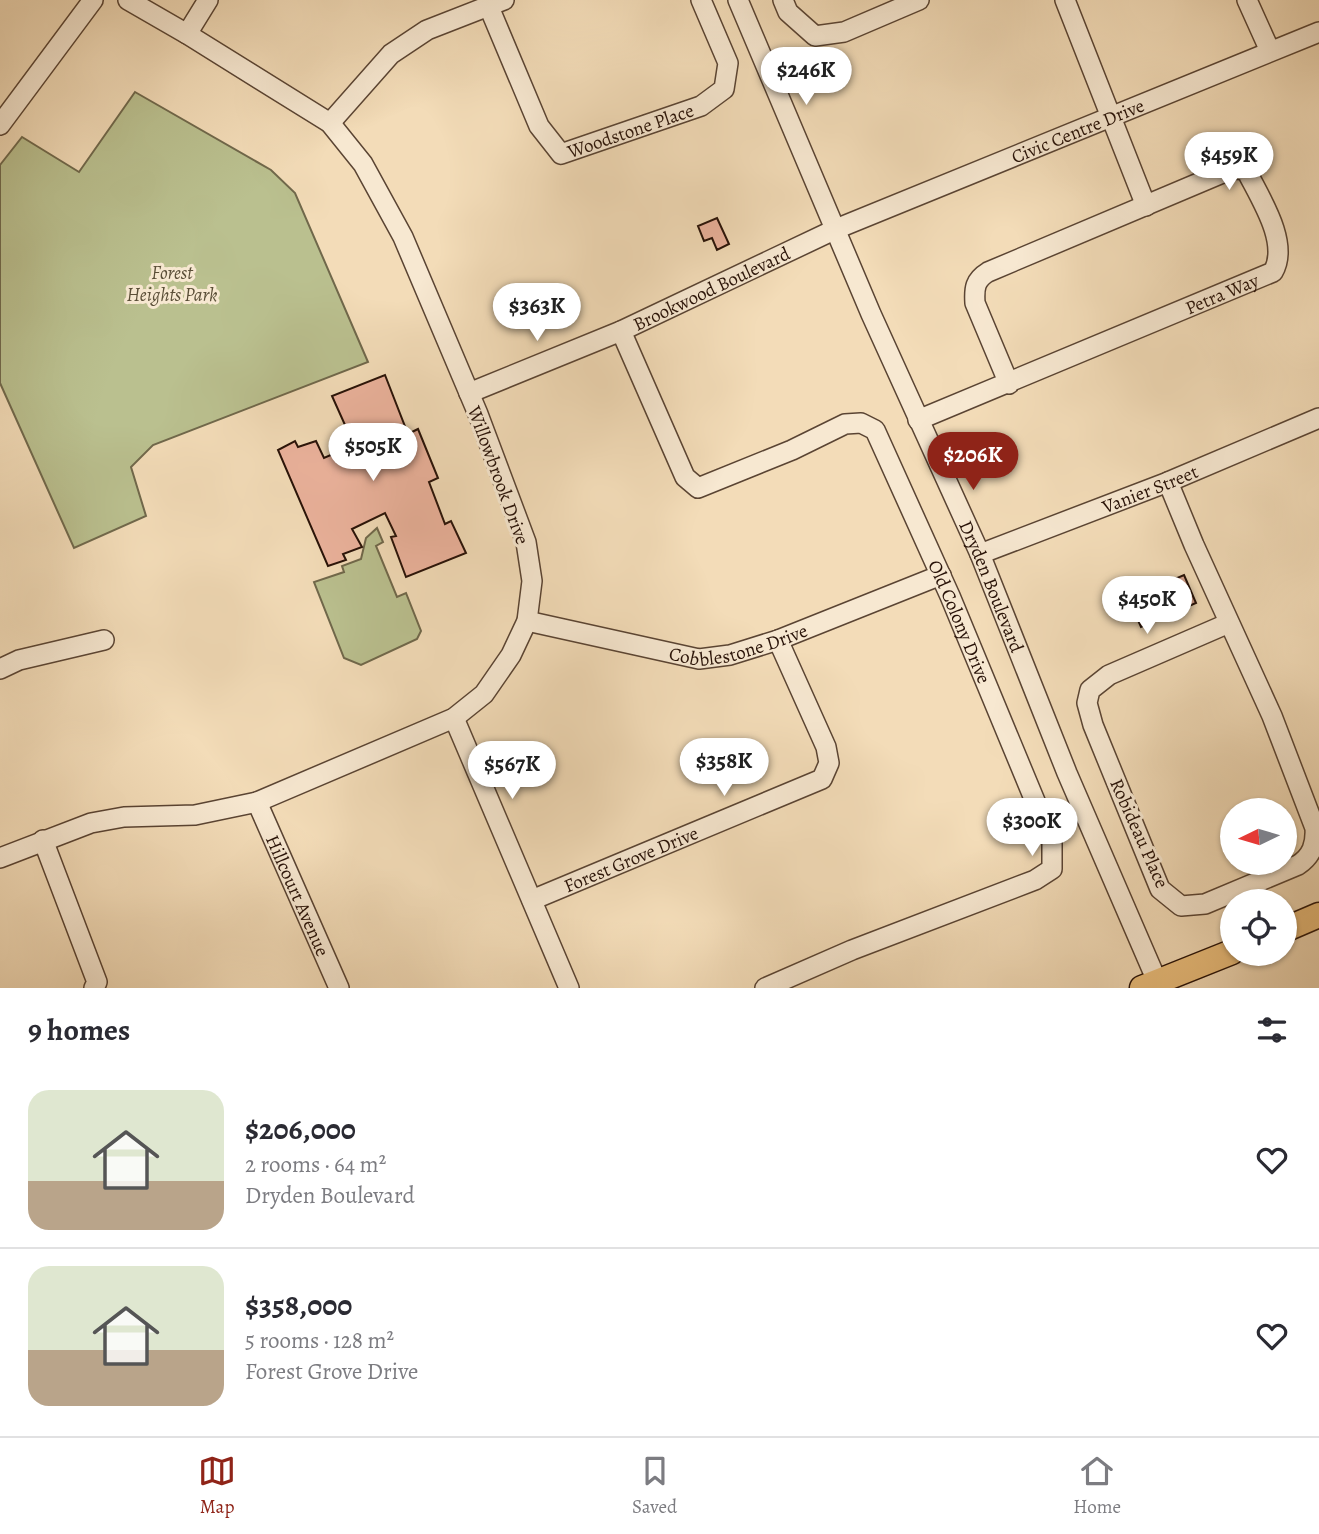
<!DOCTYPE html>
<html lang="en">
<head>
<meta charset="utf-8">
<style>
  :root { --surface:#fff; --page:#f2f2f3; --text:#2b2b33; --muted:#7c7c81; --line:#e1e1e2; --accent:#8f2418 }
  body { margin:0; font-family:Alegreya,serif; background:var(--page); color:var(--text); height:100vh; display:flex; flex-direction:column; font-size:26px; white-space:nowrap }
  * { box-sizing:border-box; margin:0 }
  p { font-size:23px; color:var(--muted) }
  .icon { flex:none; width:38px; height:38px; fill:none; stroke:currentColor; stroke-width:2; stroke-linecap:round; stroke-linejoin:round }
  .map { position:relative; height:988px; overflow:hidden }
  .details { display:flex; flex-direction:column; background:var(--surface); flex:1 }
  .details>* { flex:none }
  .needle { width:46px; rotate:265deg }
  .buttons { position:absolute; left:1220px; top:798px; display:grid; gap:14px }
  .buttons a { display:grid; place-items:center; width:77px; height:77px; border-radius:50%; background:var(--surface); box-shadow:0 2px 5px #0004; font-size:35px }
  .price { position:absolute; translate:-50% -60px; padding:0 16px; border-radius:24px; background:#fff; color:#222; font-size:23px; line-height:46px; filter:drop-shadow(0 2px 4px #0008) }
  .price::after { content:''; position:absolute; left:50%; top:42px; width:21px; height:16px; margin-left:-10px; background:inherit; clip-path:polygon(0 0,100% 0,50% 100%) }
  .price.current { background:var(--accent); color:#fff }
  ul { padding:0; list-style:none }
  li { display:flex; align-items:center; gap:21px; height:175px; padding:0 28px }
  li+li { border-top:2px solid var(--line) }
  li span { display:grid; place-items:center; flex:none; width:196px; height:140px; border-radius:21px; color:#555 }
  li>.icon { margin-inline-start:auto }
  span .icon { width:84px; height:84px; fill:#fffc; stroke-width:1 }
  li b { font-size:30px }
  h2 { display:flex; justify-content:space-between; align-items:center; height:84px; padding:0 28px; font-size:30px }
  .dock { display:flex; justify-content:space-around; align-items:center; height:98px; border-top:2px solid var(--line); background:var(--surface); font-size:19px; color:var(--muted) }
  .dock a { display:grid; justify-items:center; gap:4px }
  .dock .current { color:var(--accent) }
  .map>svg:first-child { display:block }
  .green { fill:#bac08f; stroke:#70684b; stroke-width:2 }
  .building { fill:#ecb39d; stroke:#271107; stroke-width:2 }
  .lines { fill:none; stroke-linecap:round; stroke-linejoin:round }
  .minor-casing { stroke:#5a4433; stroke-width:22 }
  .major-casing { stroke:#271107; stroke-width:27 }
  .minor { stroke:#f7e8d1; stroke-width:19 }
  .major { stroke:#eabe7c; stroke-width:24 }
  .labels { text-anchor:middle; stroke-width:6; stroke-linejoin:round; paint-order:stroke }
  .street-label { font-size:19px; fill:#271107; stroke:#f7e8d1 }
  .park-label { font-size:19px; font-style:italic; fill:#5a4e37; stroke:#f7e8d1 }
</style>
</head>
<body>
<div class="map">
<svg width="1319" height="988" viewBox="0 0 1319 988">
  <rect width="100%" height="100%" fill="#f3dcb8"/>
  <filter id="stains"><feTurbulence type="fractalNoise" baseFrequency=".00286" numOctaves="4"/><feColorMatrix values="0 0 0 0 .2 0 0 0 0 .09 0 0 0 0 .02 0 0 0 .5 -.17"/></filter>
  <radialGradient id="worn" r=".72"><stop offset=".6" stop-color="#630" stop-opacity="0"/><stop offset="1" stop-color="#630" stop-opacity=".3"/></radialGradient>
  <path class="green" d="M135 92 271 170 295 193 368 362 153 445 131 467 146 516 74 548 0 383V165L22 137 79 172Z
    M377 528 383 542 376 546 397 597 406 593 421 631 417 639 361 665 344 658 314 582 344 572 342 566 361 559 366 538Z"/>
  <path class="building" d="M717 218 729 244 717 250 712 238 704 241 698 226Z
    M385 375 408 434 418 429 438 478 429 482 445 524 451 521 466 553 406 577 391 537 396 536 385 513 352 529 362 547 343 554 346 560 328 566 278 450 295 441 298 447 316 441 324 458 354 445 332 396Z
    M1184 575 1196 603 1141 627 1129 600 1146 594 1147 598 1166 590 1163 584Z"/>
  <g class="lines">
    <g class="minor-casing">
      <g id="minor">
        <path id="s1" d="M738 0 871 314 980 554 1067 773 1160 988"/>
        <path d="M783 0 788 12 815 36 844 32 919 0"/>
        <path d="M1065 0 1146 206"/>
        <path d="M1247 0 1270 51"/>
        <path id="s2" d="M489 7 539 126 561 154 701 106 724 89 728 63 701 0"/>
        <path d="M187 34 208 0"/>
        <path d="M330 123 391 54 427 30 504 0"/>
        <path d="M0 125 93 0"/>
        <path id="s3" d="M621 331 685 477 698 488 792 450 845 424 861 423 875 430 950 596 1052 842V869L1035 880 852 950 765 988"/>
        <path id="s4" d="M469 393 621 331 836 229 1319 32"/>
        <path id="s5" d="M918 420 1273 272C1290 243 1260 198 1246 170L1235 169 1220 174 988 272C975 280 974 288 975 303L1009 384"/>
        <path d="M1168 482 1194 545 1272 716 1315 828C1316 844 1312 856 1298 865L1205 904 1181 906 1160 889 1093 725 1087 703 1090 690 1109 675 1229 623"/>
        <path id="s6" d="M980 554 1168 482 1319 418"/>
        <path id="s7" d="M527 621 699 659 730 655 778 640 941 575"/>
        <path d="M0 669 19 660 104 640"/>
        <path d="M454 718 569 988"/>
        <path id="s8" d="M257 802 339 988"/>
        <path d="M43 840 97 982 94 988"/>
        <path d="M0 858 91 823 124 817 195 815 257 802 454 718 484 694 511 655 527 621 532 581 526 542 478 414 403 237 363 164 330 123 187 34 128 0"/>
        <path id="s9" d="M532 900 822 779 829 763 826 747 778 640"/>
      </g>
    </g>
    <g class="major-casing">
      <path id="major" d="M1284 930 1319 915
        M1142 988 1232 952"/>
    </g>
    <use href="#minor" class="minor"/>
    <use href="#major" class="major"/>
  </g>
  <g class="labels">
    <g class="street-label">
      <text dy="7" stroke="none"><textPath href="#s2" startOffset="238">Woodstone Place</textPath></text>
      <text dy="7" stroke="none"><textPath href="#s4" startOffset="663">Civic Centre Drive</textPath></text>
      <text dy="7" stroke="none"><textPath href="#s4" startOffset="264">Brookwood Boulevard</textPath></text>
      <text dy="7" stroke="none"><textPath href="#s5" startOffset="329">Petra Way</textPath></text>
      <text transform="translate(499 475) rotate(70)" y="7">Willowbrook Drive</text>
      <text dy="7" stroke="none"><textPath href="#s6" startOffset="182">Vanier Street</textPath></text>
      <text dy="7" stroke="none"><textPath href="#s1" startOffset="639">Dryden Boulevard</textPath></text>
      <text dy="7" stroke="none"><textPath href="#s3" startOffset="578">Old Colony Drive</textPath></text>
      <text dy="7" stroke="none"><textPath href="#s7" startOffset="217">Cobblestone Drive</textPath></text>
      <text transform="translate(1140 833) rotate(66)" y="7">Robideau Place</text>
      <text dy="7" stroke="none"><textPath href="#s9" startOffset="107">Forest Grove Drive</textPath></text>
      <text dy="7" stroke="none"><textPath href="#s8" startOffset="102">Hillcourt Avenue</textPath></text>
    </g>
    <g class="park-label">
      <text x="172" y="279">Forest<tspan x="172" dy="22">Heights Park</tspan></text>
    </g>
  </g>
  <rect width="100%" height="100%" filter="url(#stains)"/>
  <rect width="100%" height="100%" fill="url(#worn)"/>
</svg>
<div class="buttons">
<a><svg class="needle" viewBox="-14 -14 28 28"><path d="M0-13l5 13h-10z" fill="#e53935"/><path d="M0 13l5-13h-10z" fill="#7c7c81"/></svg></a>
<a><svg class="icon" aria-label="locate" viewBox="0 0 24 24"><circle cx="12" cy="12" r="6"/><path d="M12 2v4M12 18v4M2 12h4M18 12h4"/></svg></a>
</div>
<b class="price" style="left:806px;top:107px">$246K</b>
<b class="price" style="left:1229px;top:192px">$459K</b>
<b class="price" style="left:537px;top:343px">$363K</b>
<b class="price" style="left:373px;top:483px">$505K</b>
<b class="price current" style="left:973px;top:492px">$206K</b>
<b class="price" style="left:1147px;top:636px">$450K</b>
<b class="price" style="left:724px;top:798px">$358K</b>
<b class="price" style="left:512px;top:801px">$567K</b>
<b class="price" style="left:1032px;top:858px">$300K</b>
</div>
<section class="details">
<h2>9 homes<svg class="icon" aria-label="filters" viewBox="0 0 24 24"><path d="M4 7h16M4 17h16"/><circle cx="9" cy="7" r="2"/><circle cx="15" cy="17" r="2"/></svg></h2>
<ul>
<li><span style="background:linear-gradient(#dfe7d0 65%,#b9a48a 0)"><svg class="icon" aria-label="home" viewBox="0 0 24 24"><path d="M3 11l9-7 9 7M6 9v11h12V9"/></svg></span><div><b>$206,000</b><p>2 rooms · 64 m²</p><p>Dryden Boulevard</p></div><svg class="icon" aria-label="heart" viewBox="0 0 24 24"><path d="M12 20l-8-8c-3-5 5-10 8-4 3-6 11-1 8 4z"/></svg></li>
<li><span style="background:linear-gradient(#dfe7d0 60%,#b9a48a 0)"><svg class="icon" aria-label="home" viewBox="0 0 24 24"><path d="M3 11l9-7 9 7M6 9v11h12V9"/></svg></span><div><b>$358,000</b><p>5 rooms · 128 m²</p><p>Forest Grove Drive</p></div><svg class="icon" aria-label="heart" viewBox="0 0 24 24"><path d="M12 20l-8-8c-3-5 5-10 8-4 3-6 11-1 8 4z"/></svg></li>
</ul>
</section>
<nav class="dock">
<a class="current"><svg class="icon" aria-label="map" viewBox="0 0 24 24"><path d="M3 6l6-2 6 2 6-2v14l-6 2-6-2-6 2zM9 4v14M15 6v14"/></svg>Map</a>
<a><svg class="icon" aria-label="saved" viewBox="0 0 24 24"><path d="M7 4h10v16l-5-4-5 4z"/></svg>Saved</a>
<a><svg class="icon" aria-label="home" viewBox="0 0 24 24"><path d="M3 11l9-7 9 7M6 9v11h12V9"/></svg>Home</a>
</nav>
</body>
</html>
